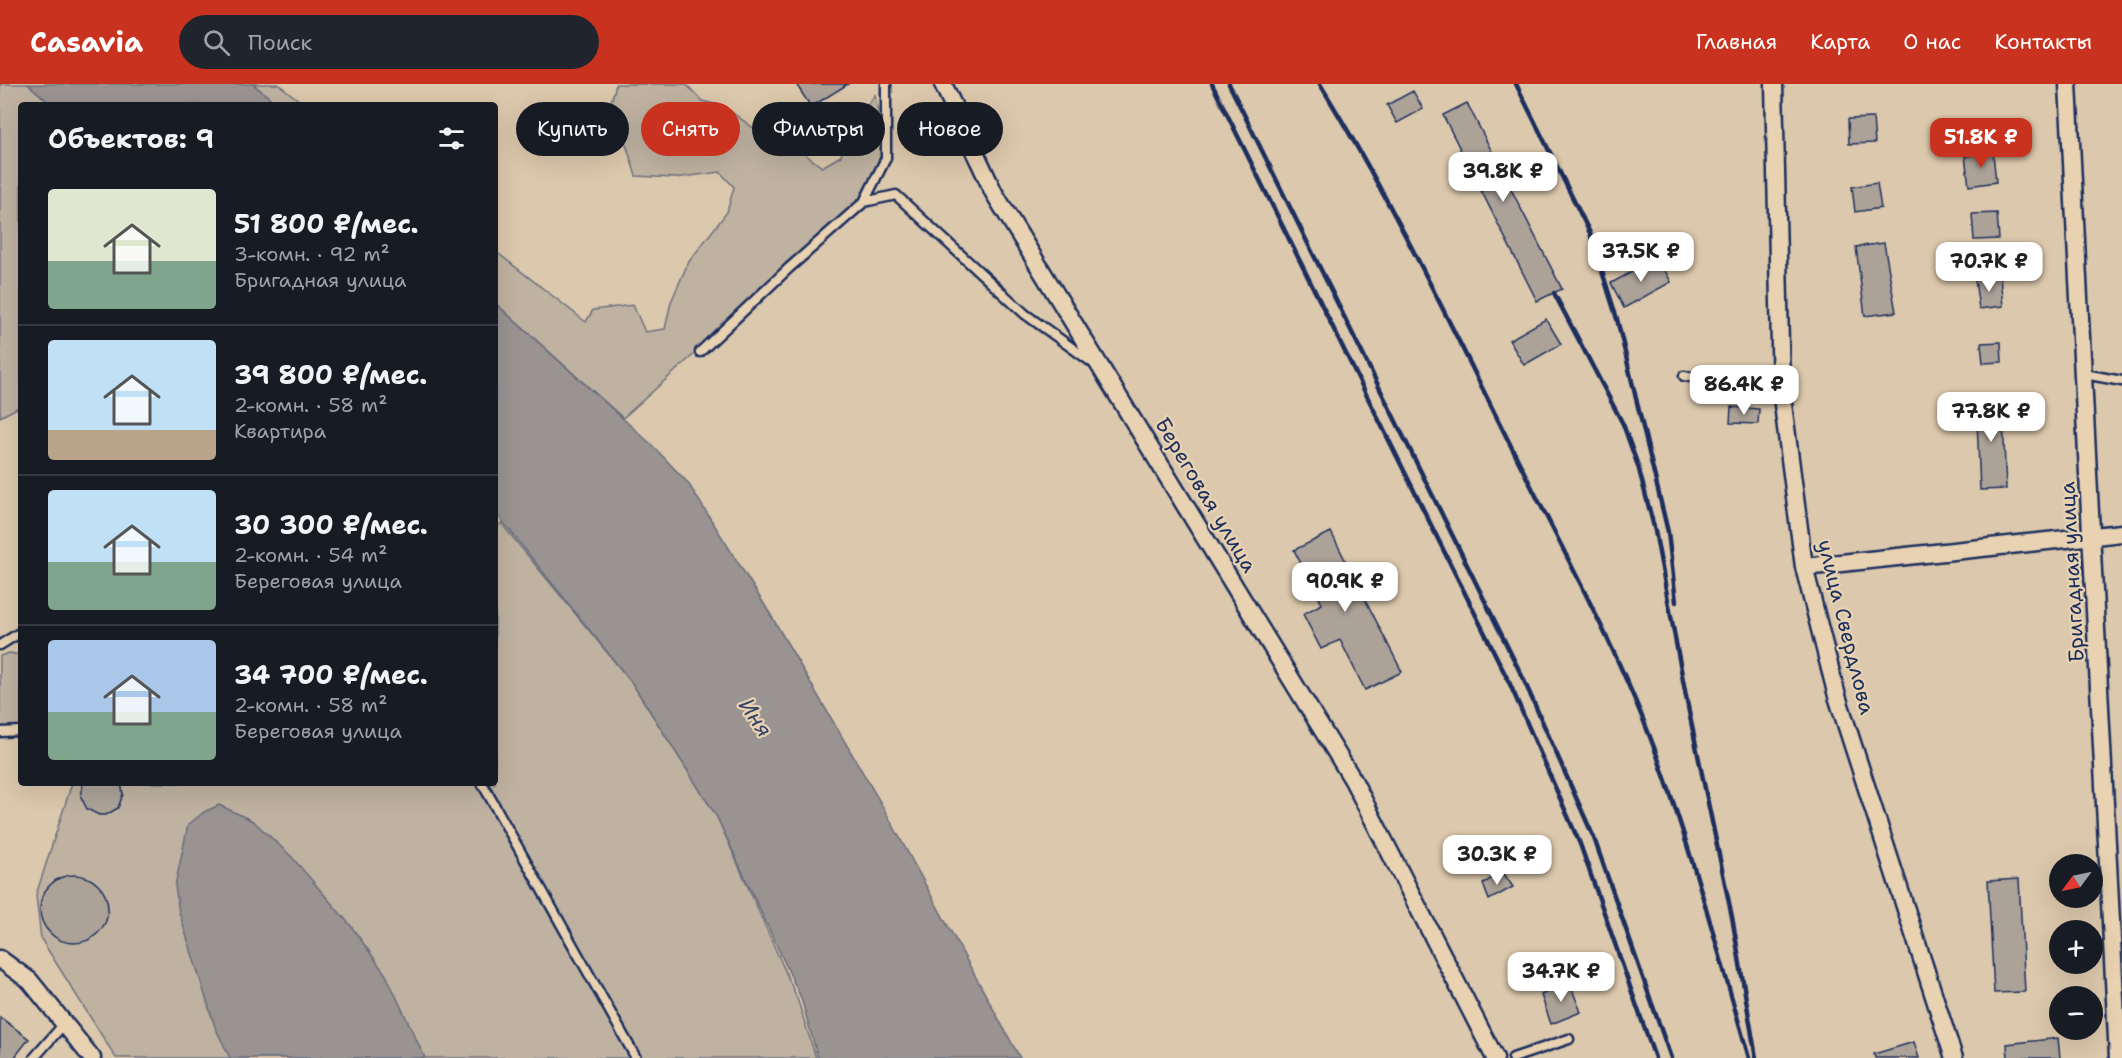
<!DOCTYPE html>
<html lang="ru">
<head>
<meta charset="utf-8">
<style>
  :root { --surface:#171b24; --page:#20242c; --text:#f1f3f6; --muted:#9ea1a6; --line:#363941; --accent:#c8321e }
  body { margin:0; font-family:"Shantell Sans",sans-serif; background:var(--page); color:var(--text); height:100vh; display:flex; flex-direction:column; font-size:22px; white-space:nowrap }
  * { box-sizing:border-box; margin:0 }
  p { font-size:20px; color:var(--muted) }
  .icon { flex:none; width:33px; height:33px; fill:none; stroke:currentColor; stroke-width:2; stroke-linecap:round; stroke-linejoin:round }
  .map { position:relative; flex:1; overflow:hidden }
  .sheet { position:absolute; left:18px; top:18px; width:480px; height:684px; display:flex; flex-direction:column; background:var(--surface); border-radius:6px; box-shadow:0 6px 24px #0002 }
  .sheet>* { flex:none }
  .top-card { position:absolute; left:516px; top:18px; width:570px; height:54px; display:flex; gap:12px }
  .needle { width:39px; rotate:237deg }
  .controls { position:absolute; left:2049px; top:770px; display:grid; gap:12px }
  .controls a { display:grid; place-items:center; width:54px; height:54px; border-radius:50%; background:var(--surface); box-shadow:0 6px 24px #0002; font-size:30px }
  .price { position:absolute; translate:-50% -51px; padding:0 14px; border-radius:12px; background:#fff; color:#222; font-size:20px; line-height:39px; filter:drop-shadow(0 2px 3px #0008) }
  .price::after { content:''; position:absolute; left:50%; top:36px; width:18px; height:14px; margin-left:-9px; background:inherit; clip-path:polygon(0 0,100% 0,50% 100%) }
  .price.on { background:var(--accent); color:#fff }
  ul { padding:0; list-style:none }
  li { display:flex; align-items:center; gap:18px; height:150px; padding:0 30px }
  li+li { border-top:2px solid var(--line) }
  li span { display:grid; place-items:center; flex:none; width:168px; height:120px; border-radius:6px; color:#555 }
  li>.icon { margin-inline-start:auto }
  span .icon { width:72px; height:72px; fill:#fffc; stroke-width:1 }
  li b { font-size:26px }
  h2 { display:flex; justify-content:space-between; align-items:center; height:72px; padding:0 30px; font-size:26px }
  .pill { padding:0 21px; border-radius:27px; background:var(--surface); box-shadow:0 6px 24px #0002; font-size:21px; line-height:54px }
  .pill.on { background:var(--accent); color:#fff }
  header { display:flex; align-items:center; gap:36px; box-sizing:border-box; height:84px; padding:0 30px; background:var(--accent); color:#fff }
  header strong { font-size:28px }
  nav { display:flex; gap:33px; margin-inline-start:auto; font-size:21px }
  .search { width:420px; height:54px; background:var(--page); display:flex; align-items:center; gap:15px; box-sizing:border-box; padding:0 21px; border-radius:33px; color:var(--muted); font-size:22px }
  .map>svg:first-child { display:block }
  .green { fill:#bfb2a1; stroke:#6d7080; stroke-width:1.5 }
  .water { fill:#999492; stroke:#676c7d; stroke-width:1.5 }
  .building { fill:#aca298; stroke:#1b2f5e; stroke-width:1.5 }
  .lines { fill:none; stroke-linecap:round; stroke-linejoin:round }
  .service-casing { stroke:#1b2f5e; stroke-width:13 }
  .minor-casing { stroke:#1b2f5e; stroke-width:21 }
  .service { stroke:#e8d2b1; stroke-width:8 }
  .minor { stroke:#e8d2b1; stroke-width:16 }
  .rail { stroke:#1b2f5e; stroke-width:4.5 }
  .labels { text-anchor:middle; stroke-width:4.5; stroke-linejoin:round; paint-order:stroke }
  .street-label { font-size:21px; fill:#1b2f5e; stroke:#e8d2b1 }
  .water-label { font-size:22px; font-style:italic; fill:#344368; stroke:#e8d2b1 }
</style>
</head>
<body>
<header>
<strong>Casavia</strong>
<div class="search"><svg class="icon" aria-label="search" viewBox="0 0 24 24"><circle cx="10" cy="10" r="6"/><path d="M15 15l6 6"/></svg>Поиск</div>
<nav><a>Главная</a><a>Карта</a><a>О нас</a><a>Контакты</a></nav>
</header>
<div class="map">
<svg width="2122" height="974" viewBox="0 0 2122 974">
  <rect width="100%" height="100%" fill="#dcc8ac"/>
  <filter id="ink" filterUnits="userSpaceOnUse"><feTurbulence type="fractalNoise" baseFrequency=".0167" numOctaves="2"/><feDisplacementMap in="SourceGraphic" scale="12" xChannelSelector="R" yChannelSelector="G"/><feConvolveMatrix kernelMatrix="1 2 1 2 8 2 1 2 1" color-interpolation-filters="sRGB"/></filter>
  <g filter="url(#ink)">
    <path class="green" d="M0 0H28L52 21H21V322L0 333Z
      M253 0H278L305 21H278Z
      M616 0H686L702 17 723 22 755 45 808 58 806 71 822 83 841 72 846 51 875 11 886 74 864 118 623 334 495 219V167L586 238 593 226 633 221 645 248 665 245 671 218 688 179 727 128 734 103 720 88 675 94 636 92 626 60 608 29Z
      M501 439 632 599 717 733 797 914 816 974H116L41 855 36 811 72 699H495V445Z
      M9 569 21 571V650L0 648V572Z"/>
    <path class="water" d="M28 0H253L278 21H52Z
      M495 219 651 360 688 399 769 528 883 723 1020 974H818L801 914 717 733 632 599 495 428Z
      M219 721 253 737 291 772 351 842 386 891 425 974H230L215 943 179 828 175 802 188 741 204 728Z"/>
    <path class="building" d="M796 0H848L811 23Z
      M1413 7 1423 25 1397 39 1387 21Z
      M1467 19 1562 205 1537 217 1443 31Z
      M1873 34 1875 59 1849 60 1848 35Z
      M1993 69 1996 98 1969 102 1965 72Z
      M1877 99 1881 124 1855 128 1852 103Z
      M1997 129 1999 155 1974 156 1972 130Z
      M1884 159 1896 228 1865 232 1856 163Z
      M1658 174 1671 198 1624 224 1611 199Z
      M2000 193 2003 222 1979 225 1975 196Z
      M1546 235 1561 260 1524 281 1509 256Z
      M2001 258 2002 278 1983 279 1981 259Z
      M2002 312 2006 405 1980 406 1976 313Z
      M1731 323 1759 325 1758 340 1730 339Z
      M1331 448 1402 588 1365 606 1340 556 1321 565 1303 530 1322 520 1294 466Z
      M83 699H121L123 710 118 724 106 731H99L87 725 81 713Z
      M1502 787 1513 803 1489 816 1483 800Z
      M40 825a34 34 0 1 1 68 0a34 34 0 1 1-68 0Z
      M2019 795 2025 908 1994 909 1988 797Z
      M1569 898 1581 928 1551 940 1541 911Z
      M0 933 29 955 14 974H0Z
      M2058 954 2060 974H2008L2007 960Z
      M1914 958 1919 974H1875L1874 970Z"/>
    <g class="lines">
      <g class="service-casing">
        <path id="service" d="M864 118 886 74V0
          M700 268 789 184 864 118 896 111 1025 230 1093 279
          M2084 290 2122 297
          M1684 292 1781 305
          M0 561 21 548
          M0 648 21 647
          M482 699 636 974
          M34 974 63 941
          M1513 974 1569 955"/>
      </g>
      <g class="minor-casing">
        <path id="minor" d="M943 0 994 109 1353 696 1495 974
          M1774 0 1781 305 1804 483 1837 612 1954 974
          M2068 0 2118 974
          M1804 483 2122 449
          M0 875 30 897 92 974"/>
      </g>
      <use href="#service" class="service"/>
      <use href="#minor" class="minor"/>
      <path class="rail" d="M1212 0 1509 598 1580 760 1655 974
        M1229 0 1522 592 1594 754 1671 974
        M1320 0C1393 119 1453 246 1515 370 1563 467 1617 564 1655 666 1692 767 1719 871 1749 974
        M1516 0 1590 149 1617 235 1668 448 1676 518
        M1554 209 1623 340 1638 382 1655 447 1689 628 1732 833 1756 974"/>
    </g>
  </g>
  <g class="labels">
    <g class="street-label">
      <text transform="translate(1206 411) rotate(59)" y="7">Береговая улица</text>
      <text transform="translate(2072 488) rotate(-93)" y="7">Бригадная улица</text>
      <text transform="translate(1846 543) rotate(76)" y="7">улица Свердлова</text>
    </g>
    <g class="water-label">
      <text transform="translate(756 633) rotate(56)" y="8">Иня</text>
    </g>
  </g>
</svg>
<div class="controls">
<a><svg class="needle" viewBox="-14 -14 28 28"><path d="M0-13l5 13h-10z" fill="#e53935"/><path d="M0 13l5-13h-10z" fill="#9ea1a6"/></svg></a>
<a>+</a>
<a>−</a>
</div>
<b class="price on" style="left:1981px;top:85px">51.8K ₽</b>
<b class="price" style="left:1503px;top:119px">39.8K ₽</b>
<b class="price" style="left:1641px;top:199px">37.5K ₽</b>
<b class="price" style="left:1989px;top:209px">70.7K ₽</b>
<b class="price" style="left:1744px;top:332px">86.4K ₽</b>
<b class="price" style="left:1991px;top:359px">77.8K ₽</b>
<b class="price" style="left:1345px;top:529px">90.9K ₽</b>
<b class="price" style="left:1497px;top:802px">30.3K ₽</b>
<b class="price" style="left:1561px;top:919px">34.7K ₽</b>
<div class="top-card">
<a class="pill">Купить</a>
<a class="pill on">Снять</a>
<a class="pill">Фильтры</a>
<a class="pill">Новое</a>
</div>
<section class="sheet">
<h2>Объектов: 9<svg class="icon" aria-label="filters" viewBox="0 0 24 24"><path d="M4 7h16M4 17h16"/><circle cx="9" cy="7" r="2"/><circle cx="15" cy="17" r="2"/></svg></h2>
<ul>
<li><span style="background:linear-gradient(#dfe7d0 60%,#7fa58c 0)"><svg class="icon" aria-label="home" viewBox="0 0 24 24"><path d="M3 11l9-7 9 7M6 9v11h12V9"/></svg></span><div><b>51 800 ₽/мес.</b><p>3-комн. · 92 m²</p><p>Бригадная улица</p></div></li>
<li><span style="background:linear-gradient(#bfe0f5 75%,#b9a48a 0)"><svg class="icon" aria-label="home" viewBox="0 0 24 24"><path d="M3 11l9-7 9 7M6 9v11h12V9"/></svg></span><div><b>39 800 ₽/мес.</b><p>2-комн. · 58 m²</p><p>Квартира</p></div></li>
<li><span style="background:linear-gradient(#bfe0f5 60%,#7fa58c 0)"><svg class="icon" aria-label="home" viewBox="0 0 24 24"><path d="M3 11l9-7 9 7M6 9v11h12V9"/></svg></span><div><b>30 300 ₽/мес.</b><p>2-комн. · 54 m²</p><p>Береговая улица</p></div></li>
<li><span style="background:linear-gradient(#a9c7e8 60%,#7fa58c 0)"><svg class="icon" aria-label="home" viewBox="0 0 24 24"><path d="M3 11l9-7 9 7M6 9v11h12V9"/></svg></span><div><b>34 700 ₽/мес.</b><p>2-комн. · 58 m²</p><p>Береговая улица</p></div></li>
</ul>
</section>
</div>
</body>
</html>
